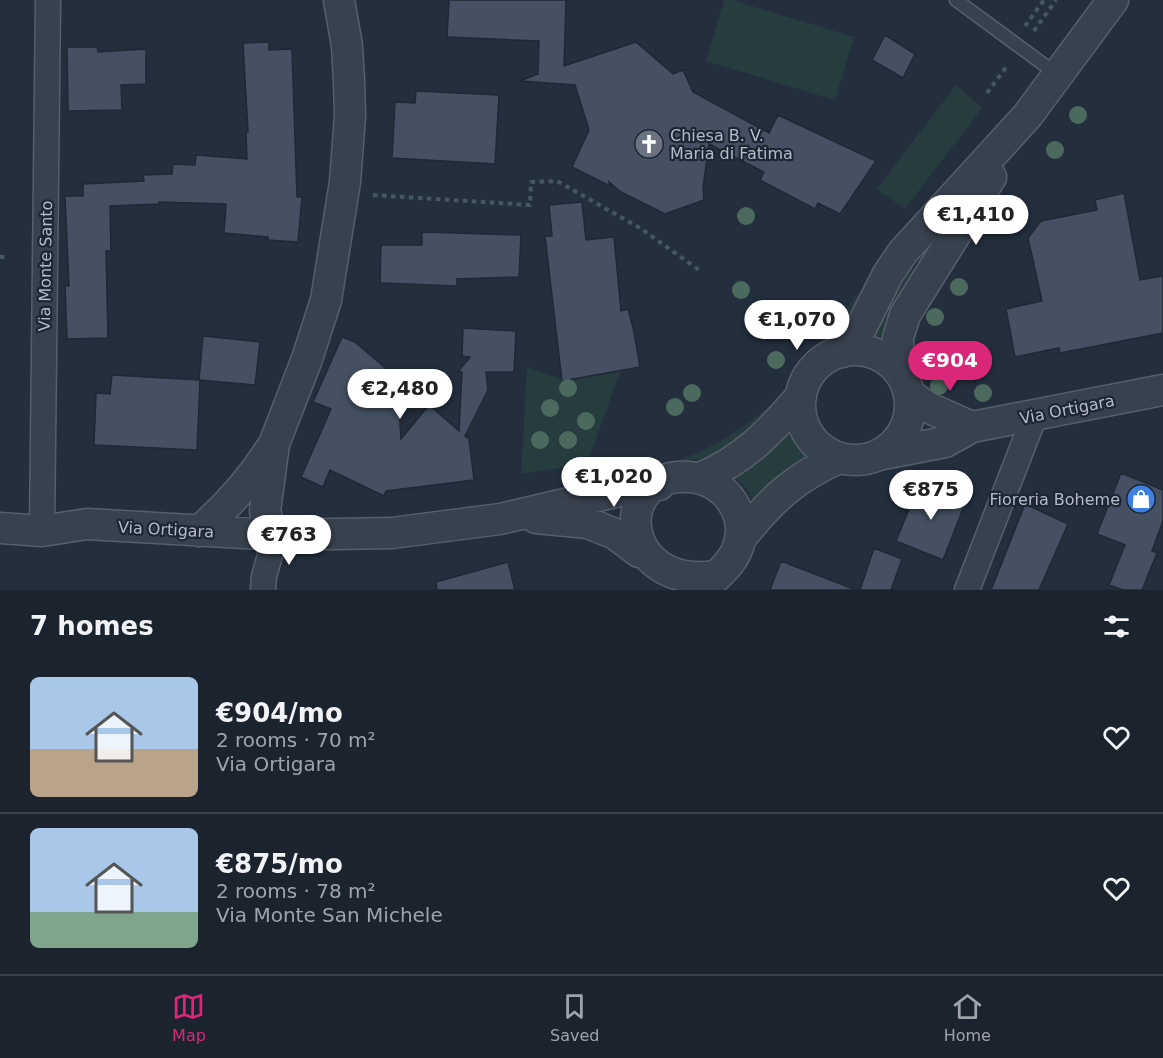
<!DOCTYPE html>
<html lang="en">
<head>
<meta charset="utf-8">
<style>
  :root { --surface:#1b232e; --page:#282f3a; --text:#f1f3f6; --muted:#a0a4aa; --line:#39404a; --accent:#db2777 }
  body { margin:0; font-family:"DejaVu Sans",sans-serif; background:var(--page); color:var(--text); height:100vh; display:flex; flex-direction:column; font-size:22px; white-space:nowrap }
  * { box-sizing:border-box; margin:0 }
  p { font-size:20px; color:var(--muted) }
  .icon { flex:none; width:33px; height:33px; fill:none; stroke:currentColor; stroke-width:2; stroke-linecap:round; stroke-linejoin:round }
  .map { position:relative; height:590px; overflow:hidden }
  .sheet { display:flex; flex-direction:column; background:var(--surface); flex:1 }
  .sheet>* { flex:none }
  .price { position:absolute; translate:-50% -51px; padding:0 14px; border-radius:21px; background:#fff; color:#222; font-size:20px; line-height:39px; filter:drop-shadow(0 2px 3px #0008) }
  .price::after { content:''; position:absolute; left:50%; top:36px; width:18px; height:14px; margin-left:-9px; background:inherit; clip-path:polygon(0 0,100% 0,50% 100%) }
  .price.on { background:var(--accent); color:#fff }
  ul { padding:0; list-style:none }
  li { display:flex; align-items:center; gap:18px; height:150px; padding:0 30px }
  li+li { border-top:2px solid var(--line) }
  li span { display:grid; place-items:center; flex:none; width:168px; height:120px; border-radius:9px; color:#555 }
  li>.icon { margin-inline-start:auto }
  span .icon { width:72px; height:72px; fill:#fffc; stroke-width:1 }
  li b { font-size:26px }
  h2 { display:flex; justify-content:space-between; align-items:center; height:72px; padding:0 30px; font-size:26px }
  .dock { display:flex; justify-content:space-around; align-items:center; height:84px; border-top:2px solid var(--line); background:var(--surface); font-size:16px; color:var(--muted) }
  .dock a { display:grid; justify-items:center; gap:3px }
  .dock .on { color:var(--accent) }
  .map>svg:first-child { display:block }
  .green { fill:#263c3f }
  .building { fill:#455162; stroke:#1f2835; stroke-width:1.5 }
  .lines { fill:none; stroke-linecap:round; stroke-linejoin:round }
  .service-casing { stroke:#565f6c; stroke-width:15 }
  .minor-casing { stroke:#565f6c; stroke-width:27 }
  .tertiary-casing { stroke:#565f6c; stroke-width:33 }
  .path { stroke:#44595c; stroke-width:4; stroke-dasharray:4.5 4.5; stroke-linecap:butt }
  .service { stroke:#38414e; stroke-width:12 }
  .minor { stroke:#38414e; stroke-width:24 }
  .tertiary { stroke:#38414e; stroke-width:30 }
  .tree { fill:#4b6a5d }
  .labels { text-anchor:middle; stroke-width:4.5; stroke-linejoin:round; paint-order:stroke }
  .poi-label { font-size:16px; fill:#b4bcc9; stroke:#1d2633; text-anchor:start }
  .street-label { font-size:16px; fill:#b4bcc9; stroke:#1d2633 }
</style>
</head>
<body>
<div class="map">
<svg width="1163" height="590" viewBox="0 0 1163 590">
  <rect width="100%" height="100%" fill="#242f3e"/>
  <path class="green" d="M724 0H732L854 37 835 100 706 61Z
    M956 85 982 108 905 209 877 189Z
    M906 264 916 271 892 306 881 337 879 339 871 336Z
    M859 292C862 317 832 341 813 352Z
    M527 367 561 379 562 381 620 372 587 464 521 474Z
    M773 403C755 424 734 451 705 458 696 460 686 460 677 461 716 447 742 429 773 403Z
    M788 430H791L806 457 777 477 754 502 748 490 737 479 738 476C757 464 774 448 788 430Z"/>
  <path class="building" d="M449 0H566L564 66 636 42 673 74 683 70 693 92 769 133 778 115 876 161 840 214 818 203 815 209 760 180 764 172 709 144 703 187 704 200 665 214 621 192 609 182 610 186 572 167 589 130 575 85 520 81 538 74 539 41 447 37Z
    M885 35 915 54 903 78 872 60Z
    M269 42V50L292 49 297 197H302L298 242 268 240V237L224 233 226 204 159 202V204L110 206 111 251H106L108 338 67 339 65 286H69L65 196H83V184L144 181 143 175 172 174 173 164 195 165 196 155 247 159 246 132H248L243 43Z
    M67 47H97L98 52 146 49V84L121 85 122 110 68 111Z
    M416 91 499 95 495 164 392 158 395 102 415 103Z
    M1124 193 1140 280 1163 276V333L1060 353 1059 348 1015 357 1006 309 1042 301 1028 238 1041 221 1097 210 1095 200Z
    M582 202 586 240 614 237 621 311 628 309 634 332 640 367 562 381 545 236H552L549 205Z
    M422 232 521 235 519 277 457 279V286L380 283 381 245H422Z
    M463 328 516 331 514 372H486L488 390 465 436 469 439 474 480 386 491 384 496 330 470 323 487 301 477 331 409 313 402 342 337 355 342 397 378 401 439 429 405 459 431 462 372H458L470 357 462 356Z
    M203 336 260 342 255 385 199 380Z
    M112 375 200 380 197 450 94 445 96 393 110 394Z
    M1121 473 1163 490V521L1152 551 1157 553 1142 590H1123L1109 585 1125 545 1097 534Z
    M920 482 966 501 943 560 896 541Z
    M1025 504 1068 524 1039 590H991Z
    M874 548 902 559 891 590H860Z
    M781 561 851 588V590H770Z
    M508 562 515 590H437L436 582Z"/>
  <g class="lines">
    <g class="service-casing">
      <path id="service" d="M956 0 1058 75"/>
    </g>
    <g class="minor-casing">
      <path id="minor" d="M42 531 48 0
        M263 590 264 576 276 535
        M967 590 1035 415"/>
    </g>
    <g class="tertiary-casing">
      <path id="tertiary" d="M800 405a55 55 0 1 1 110 0a55 55 0 1 1-110 0Z
        M842 352 859 332 888 274 903 252 1028 115 1113 0
        M898 370V338L905 315 991 177
        M909 394 927 407 972 427
        M878 455 945 442 972 427 1163 390
        M700 478C744 460 770 432 801 396
        M536 518 588 523 615 534 639 552
        M0 528 42 531 87 524 276 535 392 533 500 519 624 490 659 485
        M199 531C227 507 250 481 270 450
        M276 535 269 525 265 511 274 444 307 359 326 300 345 182 350 116 349 81 347 46 339 0
        M740 539C771 500 794 478 839 458
        M703 590C713 578 729 567 736 552 752 517 726 479 689 477 610 472 619 590 715 576"/>
    </g>
    <path class="path" d="M1025 26 1044 0
      M1034 31 1056 0
      M987 93 1007 66
      M373 195 530 205 531 182 557 181 640 228 699 270
      M0 257H7"/>
    <use href="#service" class="service"/>
    <use href="#minor" class="minor"/>
    <use href="#tertiary" class="tertiary"/>
  </g>
  <g class="tree">
    <circle cx="1078" cy="115" r="9"/>
    <circle cx="1055" cy="150" r="9"/>
    <circle cx="746" cy="216" r="9"/>
    <circle cx="959" cy="287" r="9"/>
    <circle cx="741" cy="290" r="9"/>
    <circle cx="804" cy="311" r="9"/>
    <circle cx="935" cy="317" r="9"/>
    <circle cx="766" cy="324" r="9"/>
    <circle cx="919" cy="355" r="9"/>
    <circle cx="776" cy="360" r="9"/>
    <circle cx="939" cy="386" r="9"/>
    <circle cx="568" cy="388" r="9"/>
    <circle cx="692" cy="393" r="9"/>
    <circle cx="983" cy="393" r="9"/>
    <circle cx="675" cy="407" r="9"/>
    <circle cx="550" cy="408" r="9"/>
    <circle cx="586" cy="421" r="9"/>
    <circle cx="540" cy="440" r="9"/>
    <circle cx="568" cy="440" r="9"/>
  </g>
  <defs>
    <g id="church-disc" transform="scale(1.5)"><circle r="9.5" fill="#6b7280" stroke="#1d2633"/><path d="M-1.2-6h2.4v3.5h3.3v2.4h-3.3V6h-2.4V-.1h-3.3v-2.4h3.3Z" fill="#fff"/></g>
    <g id="shop-disc" transform="scale(1.5)"><circle r="9.5" fill="#3f7fe0" stroke="#1d2633"/><path d="M-5-2.5h2.3a2.7 3.5 0 0 1 5.4 0H5L5.5 6h-11ZM-1.5-2.5h3a1.5 2.3 0 0 0-3 0Z" fill="#fff"/></g>
  </defs>
  <g fill-rule="evenodd">
    <use href="#church-disc" x="649" y="144"/>
    <use href="#shop-disc" x="1141" y="499"/>
  </g>
  <g class="labels">
    <g class="poi-label">
      <text x="670" y="141">Chiesa B. V.<tspan x="670" dy="18">Maria di Fatima</tspan></text>
      <text x="1120" y="505" text-anchor="end">Fioreria Boheme</text>
    </g>
    <g class="street-label">
      <text transform="translate(45 266) rotate(-89)" y="6">Via Monte Santo</text>
      <text transform="translate(1067 409) rotate(-11)" y="6">Via Ortigara</text>
      <text transform="translate(166 529) rotate(3)" y="6">Via Ortigara</text>
    </g>
  </g>
</svg>
<b class="price" style="left:976px;top:246px">€1,410</b>
<b class="price" style="left:797px;top:351px">€1,070</b>
<b class="price on" style="left:950px;top:392px">€904</b>
<b class="price" style="left:400px;top:420px">€2,480</b>
<b class="price" style="left:614px;top:508px">€1,020</b>
<b class="price" style="left:931px;top:521px">€875</b>
<b class="price" style="left:289px;top:566px">€763</b>
</div>
<section class="sheet">
<h2>7 homes<svg class="icon" aria-label="filters" viewBox="0 0 24 24"><path d="M4 7h16M4 17h16"/><circle cx="9" cy="7" r="2"/><circle cx="15" cy="17" r="2"/></svg></h2>
<ul>
<li><span style="background:linear-gradient(#a9c7e8 60%,#b9a48a 0)"><svg class="icon" aria-label="home" viewBox="0 0 24 24"><path d="M3 11l9-7 9 7M6 9v11h12V9"/></svg></span><div><b>€904/mo</b><p>2 rooms · 70 m²</p><p>Via Ortigara</p></div><svg class="icon" aria-label="heart" viewBox="0 0 24 24"><path d="M12 20l-8-8c-3-5 5-10 8-4 3-6 11-1 8 4z"/></svg></li>
<li><span style="background:linear-gradient(#a9c7e8 70%,#7fa58c 0)"><svg class="icon" aria-label="home" viewBox="0 0 24 24"><path d="M3 11l9-7 9 7M6 9v11h12V9"/></svg></span><div><b>€875/mo</b><p>2 rooms · 78 m²</p><p>Via Monte San Michele</p></div><svg class="icon" aria-label="heart" viewBox="0 0 24 24"><path d="M12 20l-8-8c-3-5 5-10 8-4 3-6 11-1 8 4z"/></svg></li>
</ul>
</section>
<nav class="dock">
<a class="on"><svg class="icon" aria-label="map" viewBox="0 0 24 24"><path d="M3 6l6-2 6 2 6-2v14l-6 2-6-2-6 2zM9 4v14M15 6v14"/></svg>Map</a>
<a><svg class="icon" aria-label="saved" viewBox="0 0 24 24"><path d="M7 4h10v16l-5-4-5 4z"/></svg>Saved</a>
<a><svg class="icon" aria-label="home" viewBox="0 0 24 24"><path d="M3 11l9-7 9 7M6 9v11h12V9"/></svg>Home</a>
</nav>
</body>
</html>
